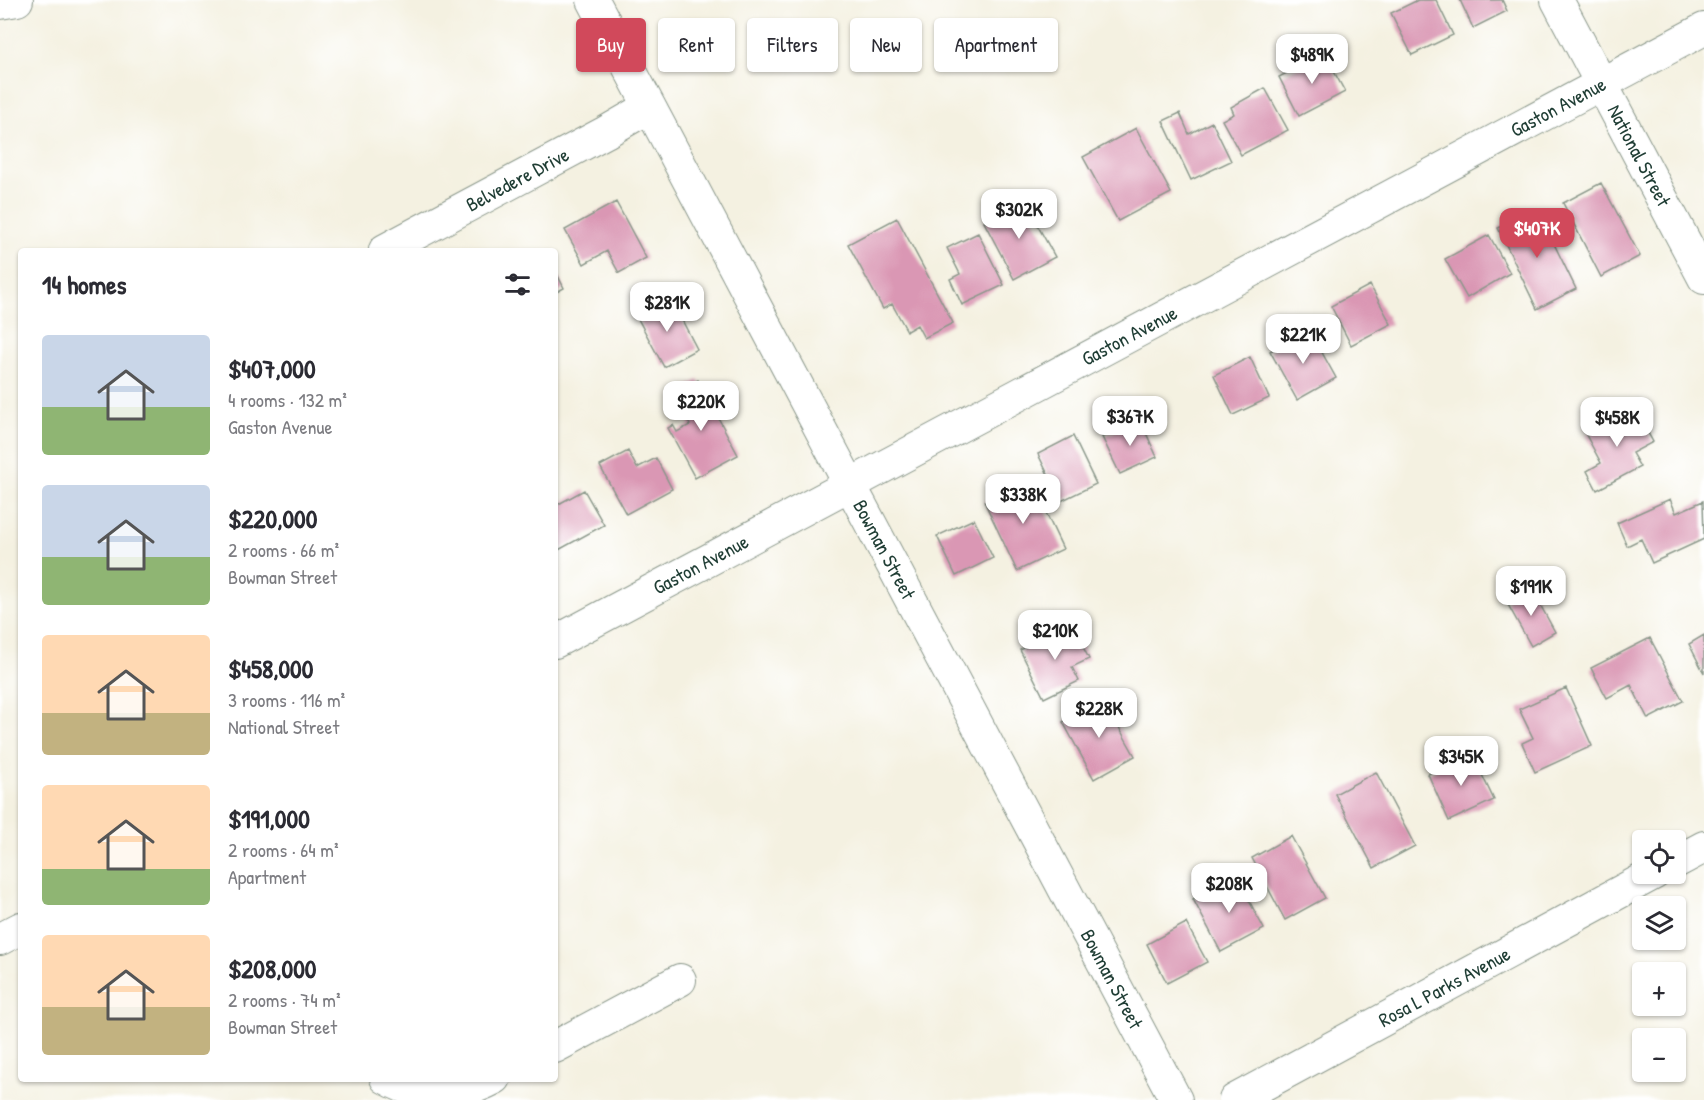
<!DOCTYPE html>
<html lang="en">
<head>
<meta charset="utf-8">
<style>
  :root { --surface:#fff; --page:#f7f7f7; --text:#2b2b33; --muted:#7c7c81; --accent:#d1495b }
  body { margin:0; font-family:"Patrick Hand",sans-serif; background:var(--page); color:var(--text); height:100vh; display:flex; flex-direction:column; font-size:22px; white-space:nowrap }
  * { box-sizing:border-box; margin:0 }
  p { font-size:20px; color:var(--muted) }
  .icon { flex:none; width:33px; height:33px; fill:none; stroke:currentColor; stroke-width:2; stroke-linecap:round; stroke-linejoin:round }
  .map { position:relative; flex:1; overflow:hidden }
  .drawer { position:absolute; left:18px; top:248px; width:540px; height:834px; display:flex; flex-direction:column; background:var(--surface); border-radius:6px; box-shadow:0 2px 4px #0004 }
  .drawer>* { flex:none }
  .hud { position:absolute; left:576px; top:18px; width:570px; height:54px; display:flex; gap:12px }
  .controls { position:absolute; left:1632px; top:830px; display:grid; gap:12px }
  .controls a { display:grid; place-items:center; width:54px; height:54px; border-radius:6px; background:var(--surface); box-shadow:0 2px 4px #0004; font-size:30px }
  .price { position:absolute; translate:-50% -51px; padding:0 14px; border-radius:12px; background:#fff; color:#222; font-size:20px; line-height:39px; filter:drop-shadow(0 2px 3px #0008) }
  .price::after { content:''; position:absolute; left:50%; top:36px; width:18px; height:14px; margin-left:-9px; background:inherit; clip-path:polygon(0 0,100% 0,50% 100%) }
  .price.current { background:var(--accent); color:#fff }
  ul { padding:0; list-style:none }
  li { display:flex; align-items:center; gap:18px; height:150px; padding:0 24px }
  li span { display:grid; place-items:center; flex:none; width:168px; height:120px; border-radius:6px; color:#555 }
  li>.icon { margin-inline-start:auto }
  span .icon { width:72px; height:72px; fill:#fffc; stroke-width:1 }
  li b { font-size:26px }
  h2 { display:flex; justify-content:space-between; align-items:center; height:72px; padding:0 24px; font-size:26px }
  .chip { padding:0 21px; border-radius:6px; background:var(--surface); box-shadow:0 2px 4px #0004; font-size:21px; line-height:54px }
  .chip.current { background:var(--accent); color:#fff }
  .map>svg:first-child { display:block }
  .building { fill:#da97b4 }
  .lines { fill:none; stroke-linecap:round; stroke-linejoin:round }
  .minor-casing { stroke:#8a978a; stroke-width:34 }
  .minor { stroke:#fff; stroke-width:32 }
  .labels { text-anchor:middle; stroke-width:4.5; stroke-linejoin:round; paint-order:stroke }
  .street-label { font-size:20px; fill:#1f3d34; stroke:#fff }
</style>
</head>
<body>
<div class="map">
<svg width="1704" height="1100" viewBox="0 0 1704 1100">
  <rect width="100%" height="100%" fill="#fff"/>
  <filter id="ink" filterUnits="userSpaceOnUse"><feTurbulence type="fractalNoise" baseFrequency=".0167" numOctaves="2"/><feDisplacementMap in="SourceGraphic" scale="12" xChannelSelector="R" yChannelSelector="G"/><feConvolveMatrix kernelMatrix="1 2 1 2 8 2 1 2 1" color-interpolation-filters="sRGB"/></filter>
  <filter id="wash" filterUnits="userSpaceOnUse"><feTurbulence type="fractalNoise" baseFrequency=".008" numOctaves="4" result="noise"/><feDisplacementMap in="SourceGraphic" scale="24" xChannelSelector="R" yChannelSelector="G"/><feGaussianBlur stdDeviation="1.35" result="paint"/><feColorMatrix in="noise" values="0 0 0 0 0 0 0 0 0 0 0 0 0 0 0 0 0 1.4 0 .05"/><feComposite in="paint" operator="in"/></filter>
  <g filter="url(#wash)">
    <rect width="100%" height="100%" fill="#f4f1e1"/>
    <g id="blocks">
      <path class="building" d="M1418 0H1436L1453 35 1412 55 1391 13Z
        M1460 0H1502L1507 11 1473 28Z
        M1324 53 1345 92 1299 116 1279 77Z
        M1265 88 1288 130 1241 155 1222 120 1234 114 1231 107Z
        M1180 113 1189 134 1212 122 1231 161 1191 180 1163 121Z
        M1136 128 1171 193 1118 221 1083 157Z
        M1601 183 1640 256 1601 277 1563 203Z
        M1024 201 1055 257 1014 279 984 222Z
        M616 202 646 258 619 273 607 251 584 264 565 230Z
        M1537 209 1576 289 1537 309 1498 228Z
        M897 218 953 323 924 338 917 325 907 331 892 304 883 309 848 244Z
        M978 233 1004 285 962 305 950 279 960 274 947 248Z
        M1489 235 1510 273 1467 298 1445 259Z
        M555 270 564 288 555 293Z
        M1370 285 1391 324 1351 345 1331 306Z
        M671 299 697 349 664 367 637 317Z
        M1309 329 1336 378 1297 400 1270 351Z
        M1250 357 1269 398 1233 415 1214 375Z
        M698 380 738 455 695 478 668 428 673 425 677 432 690 425 673 394Z
        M1634 408 1653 442 1632 453 1640 467 1597 490 1587 471 1601 463 1586 435Z
        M1140 420 1157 457 1120 474 1102 437Z
        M1073 436 1096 484 1061 501 1038 454Z
        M628 451 637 468 656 458 672 489 626 514 600 466Z
        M1030 479 1063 549 1017 571 984 501Z
        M584 490 604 525 555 552V506Z
        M1670 499 1676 513 1703 501 1704 539 1652 563 1641 539 1627 546 1617 523Z
        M974 519 993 558 956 576 937 536Z
        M1531 588 1555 632 1531 646 1506 601Z
        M1072 625 1089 659 1072 667 1079 681 1044 698 1020 650Z
        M1704 635V673L1689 644Z
        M1650 638 1683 701 1648 719 1631 685 1607 698 1591 668Z
        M1566 688 1592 746 1535 772 1522 743 1533 738 1519 709Z
        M1103 699 1135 756 1094 779 1063 722Z
        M1472 754 1494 800 1449 821 1428 774Z
        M1376 772 1415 846 1374 868 1335 794Z
        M1291 836 1325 898 1285 920 1252 858Z
        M1236 876 1264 929 1221 952 1193 899Z
        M1186 923 1207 962 1167 983 1147 944Z"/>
    </g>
  </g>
  <g filter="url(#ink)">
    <use href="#blocks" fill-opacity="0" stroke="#8a978a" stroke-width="1.5"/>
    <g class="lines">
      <g class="minor-casing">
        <g id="minor">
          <path id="s1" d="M593 0 1176 1100"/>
          <path id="s2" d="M1557 0 1704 278"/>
          <path d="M0 3 17 0"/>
          <path id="s3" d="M385 250 606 132 649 107"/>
          <path id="s4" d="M555 642 1704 29"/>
          <path d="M1676 862 1704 847"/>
          <path d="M0 939 21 928"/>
          <path d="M555 1047 680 980"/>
          <path d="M386 1078C423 1100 458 1098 495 1078"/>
          <path id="s5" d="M1235 1100 1655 873"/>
        </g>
      </g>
      <use href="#minor" class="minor"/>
    </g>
  </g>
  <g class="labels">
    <g class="street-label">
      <text dy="7" stroke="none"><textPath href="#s4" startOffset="1137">Gaston Avenue</textPath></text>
      <text dy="7" stroke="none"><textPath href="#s2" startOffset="176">National Street</textPath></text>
      <text dy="7" stroke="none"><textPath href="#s3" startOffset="150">Belvedere Drive</textPath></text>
      <text dy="7" stroke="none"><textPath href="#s4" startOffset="651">Gaston Avenue</textPath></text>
      <text dy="7" stroke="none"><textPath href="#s1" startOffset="622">Bowman Street</textPath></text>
      <text dy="7" stroke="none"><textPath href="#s4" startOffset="165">Gaston Avenue</textPath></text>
      <text dy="7" stroke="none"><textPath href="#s1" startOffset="1108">Bowman Street</textPath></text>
      <text dy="7" stroke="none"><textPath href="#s5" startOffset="238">Rosa L Parks Avenue</textPath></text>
    </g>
  </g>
</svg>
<div class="controls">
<a><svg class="icon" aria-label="locate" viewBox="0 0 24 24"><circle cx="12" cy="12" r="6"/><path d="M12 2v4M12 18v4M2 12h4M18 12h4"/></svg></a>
<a><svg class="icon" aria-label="layers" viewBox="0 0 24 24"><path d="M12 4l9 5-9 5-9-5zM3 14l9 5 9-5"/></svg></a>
<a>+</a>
<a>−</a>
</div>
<b class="price" style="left:1312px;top:85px">$489K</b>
<b class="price" style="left:1019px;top:240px">$302K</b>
<b class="price current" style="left:1537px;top:259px">$407K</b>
<b class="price" style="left:667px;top:333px">$281K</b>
<b class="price" style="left:1303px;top:365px">$221K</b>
<b class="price" style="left:701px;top:432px">$220K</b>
<b class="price" style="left:1130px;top:447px">$367K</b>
<b class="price" style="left:1617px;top:448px">$458K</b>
<b class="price" style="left:1023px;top:525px">$338K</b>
<b class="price" style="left:1531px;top:617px">$191K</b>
<b class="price" style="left:1055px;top:661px">$210K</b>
<b class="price" style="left:1099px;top:739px">$228K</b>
<b class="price" style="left:1461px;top:787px">$345K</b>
<b class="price" style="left:1229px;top:914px">$208K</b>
<div class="hud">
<a class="chip current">Buy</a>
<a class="chip">Rent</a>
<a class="chip">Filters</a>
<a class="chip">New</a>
<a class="chip">Apartment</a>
</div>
<section class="drawer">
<h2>14 homes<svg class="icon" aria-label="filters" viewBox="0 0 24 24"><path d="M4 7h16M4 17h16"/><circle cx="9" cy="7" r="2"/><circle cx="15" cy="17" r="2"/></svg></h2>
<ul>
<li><span style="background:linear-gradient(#c9d6e8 60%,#8fb573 0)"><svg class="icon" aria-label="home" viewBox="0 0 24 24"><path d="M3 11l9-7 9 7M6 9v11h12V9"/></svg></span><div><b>$407,000</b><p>4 rooms · 132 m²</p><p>Gaston Avenue</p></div></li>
<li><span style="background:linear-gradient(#c9d6e8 60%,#8fb573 0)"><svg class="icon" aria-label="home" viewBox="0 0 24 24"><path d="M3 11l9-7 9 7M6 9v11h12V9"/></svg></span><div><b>$220,000</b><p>2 rooms · 66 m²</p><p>Bowman Street</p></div></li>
<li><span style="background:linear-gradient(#ffd9b3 65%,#c2b280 0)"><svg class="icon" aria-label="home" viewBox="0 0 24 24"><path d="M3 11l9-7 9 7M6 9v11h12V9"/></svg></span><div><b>$458,000</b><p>3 rooms · 116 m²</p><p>National Street</p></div></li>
<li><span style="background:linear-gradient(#ffd9b3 70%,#8fb573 0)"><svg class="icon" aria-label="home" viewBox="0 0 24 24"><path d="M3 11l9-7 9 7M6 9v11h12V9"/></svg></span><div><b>$191,000</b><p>2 rooms · 64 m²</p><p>Apartment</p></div></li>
<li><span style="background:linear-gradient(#ffd9b3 60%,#c2b280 0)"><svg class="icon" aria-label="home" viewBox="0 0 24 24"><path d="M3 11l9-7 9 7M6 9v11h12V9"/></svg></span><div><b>$208,000</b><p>2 rooms · 74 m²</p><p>Bowman Street</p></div></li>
</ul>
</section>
</div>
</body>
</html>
